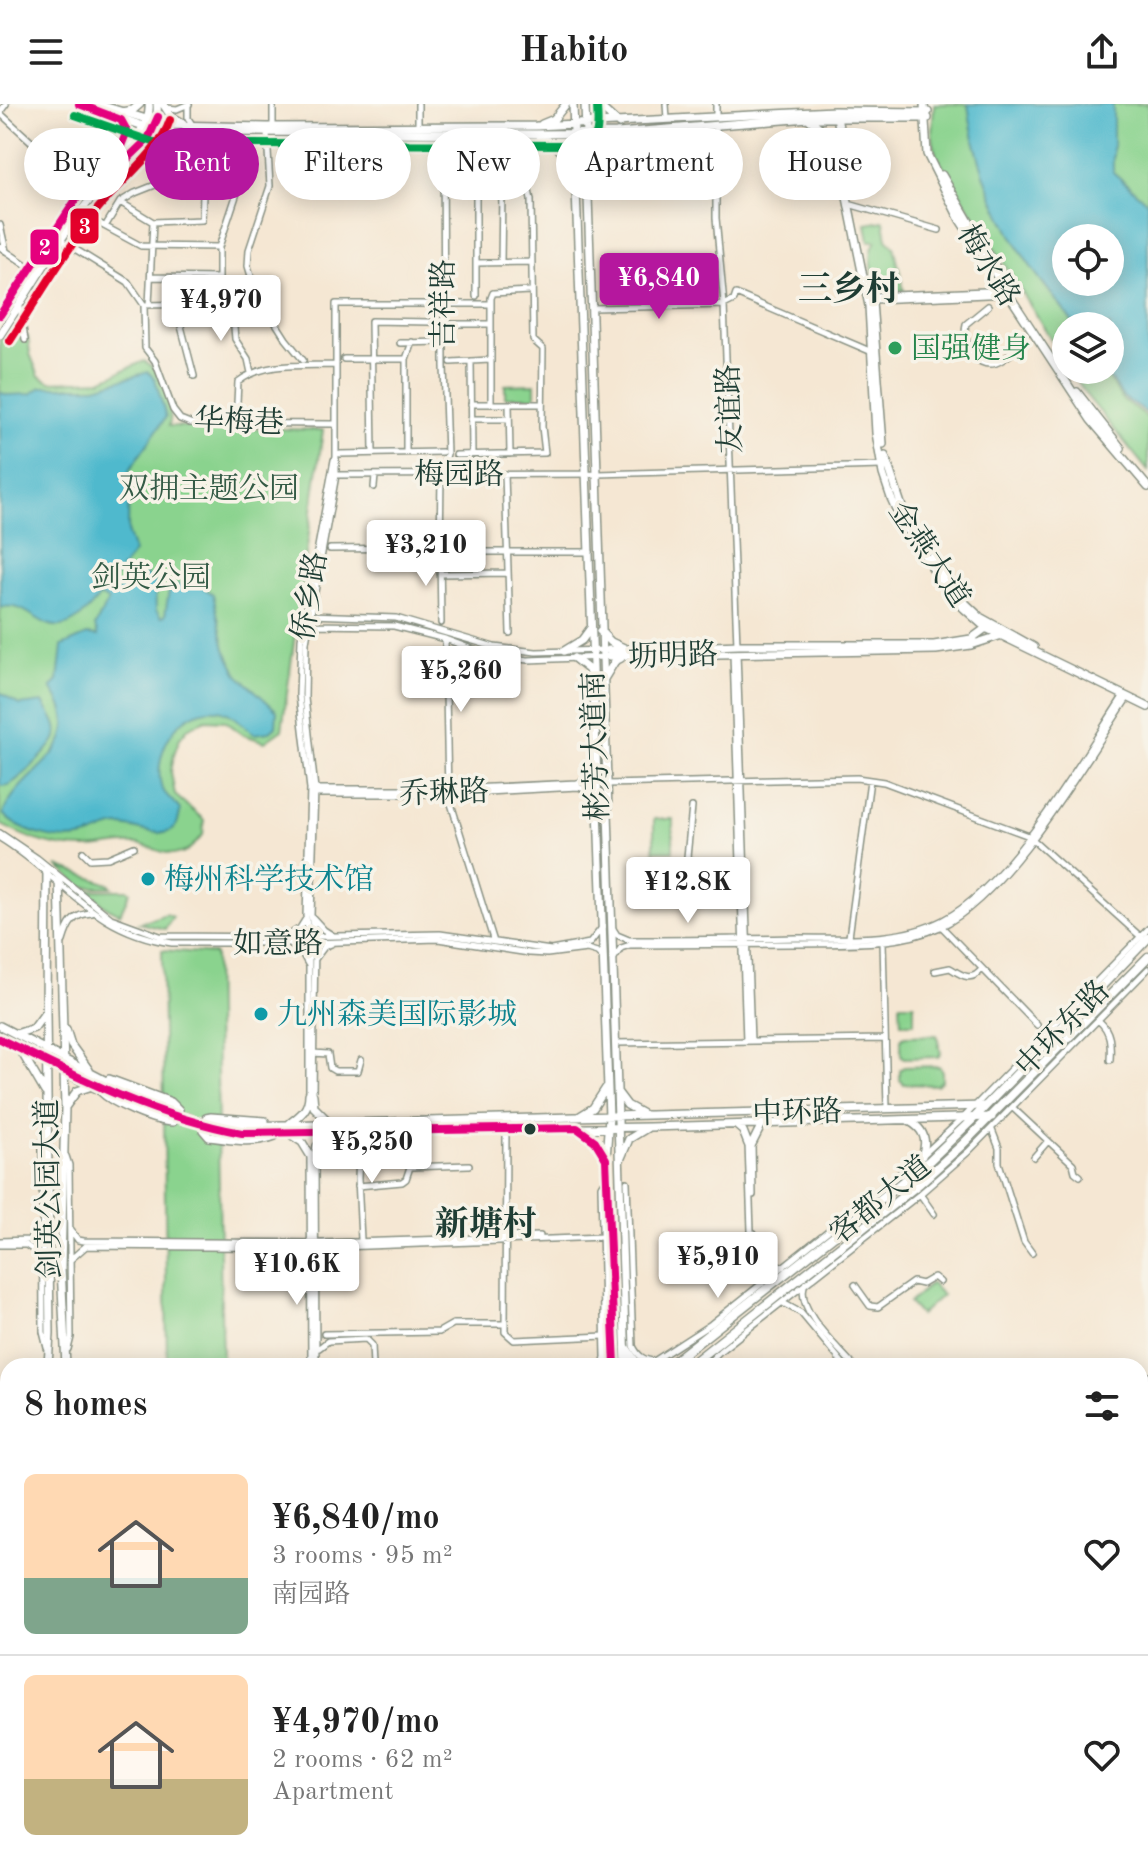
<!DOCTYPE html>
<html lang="en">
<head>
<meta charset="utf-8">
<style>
  :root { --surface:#fff; --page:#f2f2f2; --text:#222; --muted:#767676; --line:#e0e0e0; --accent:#b5179e }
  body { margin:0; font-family:"Old Standard TT","Noto Serif SC",serif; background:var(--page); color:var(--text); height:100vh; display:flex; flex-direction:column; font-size:30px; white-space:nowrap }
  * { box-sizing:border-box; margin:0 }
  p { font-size:26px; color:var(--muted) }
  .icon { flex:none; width:44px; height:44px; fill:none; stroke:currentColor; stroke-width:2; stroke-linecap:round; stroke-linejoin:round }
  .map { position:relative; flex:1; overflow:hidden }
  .drawer { position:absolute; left:0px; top:1254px; width:1148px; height:514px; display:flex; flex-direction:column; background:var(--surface); border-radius:24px 24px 0 0; box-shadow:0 4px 20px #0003 }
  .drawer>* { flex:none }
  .guide { position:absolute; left:24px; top:24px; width:1100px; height:72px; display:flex; gap:16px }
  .controls { position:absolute; left:1052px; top:120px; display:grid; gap:16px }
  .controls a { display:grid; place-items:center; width:72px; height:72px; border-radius:50%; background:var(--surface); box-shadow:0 4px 20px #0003; font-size:40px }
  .price { position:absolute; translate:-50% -68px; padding:0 18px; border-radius:8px; background:#fff; color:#222; font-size:26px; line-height:52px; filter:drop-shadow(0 2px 4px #0008) }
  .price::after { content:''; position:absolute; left:50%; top:48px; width:24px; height:18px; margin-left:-12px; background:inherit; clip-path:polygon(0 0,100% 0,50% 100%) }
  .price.on { background:var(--accent); color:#fff }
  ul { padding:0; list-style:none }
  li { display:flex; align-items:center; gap:24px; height:200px; padding:0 24px }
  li+li { border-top:2px solid var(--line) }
  li span { display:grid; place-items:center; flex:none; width:224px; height:160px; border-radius:12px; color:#555 }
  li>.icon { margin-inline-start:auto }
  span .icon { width:96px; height:96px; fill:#fffc; stroke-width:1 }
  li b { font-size:34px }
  h2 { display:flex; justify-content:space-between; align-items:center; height:96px; padding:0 24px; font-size:34px }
  .tag { padding:0 28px; border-radius:36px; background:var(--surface); box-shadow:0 4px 20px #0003; font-size:28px; line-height:72px }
  .tag.on { background:var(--accent); color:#fff }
  header { display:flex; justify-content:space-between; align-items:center; height:104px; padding:0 24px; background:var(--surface); font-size:36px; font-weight:600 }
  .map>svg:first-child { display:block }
  .green { fill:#8ad38e; stroke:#548861; stroke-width:2 }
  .water { fill:#50b9cd; stroke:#387b80; stroke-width:2; fill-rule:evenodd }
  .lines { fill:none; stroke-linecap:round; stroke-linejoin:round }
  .major-tunnel { stroke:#cac5b3; stroke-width:7; stroke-dasharray:7 3.5; stroke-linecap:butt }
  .minor-casing { stroke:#8a9284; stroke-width:8 }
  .major-casing { stroke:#8a9284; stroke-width:10 }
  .highway-casing { stroke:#8a9284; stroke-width:11 }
  .minor { stroke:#fff; stroke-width:5 }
  .major { stroke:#fff; stroke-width:7 }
  .highway { stroke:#fff; stroke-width:8 }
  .bus-1-casing { stroke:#f7f3e8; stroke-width:14 }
  .bus-2-casing { stroke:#f7f3e8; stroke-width:14 }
  .bus-3-casing { stroke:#f7f3e8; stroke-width:14 }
  .bus-1 { stroke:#e5007d; stroke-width:8 }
  .bus-2 { stroke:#00a651; stroke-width:8 }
  .bus-3 { stroke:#e4002b; stroke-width:8 }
  .leisure-dot { fill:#2e9e5b; stroke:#f7f3e8; stroke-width:3 }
  .culture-dot { fill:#0f9aa8; stroke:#f7f3e8; stroke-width:3 }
  .bus-dot { fill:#1f3d34; stroke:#f7f3e8; stroke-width:3 }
  .labels { text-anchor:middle; stroke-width:7; stroke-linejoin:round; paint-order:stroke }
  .street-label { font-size:30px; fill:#1f3d34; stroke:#f7f3e8 }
  .leisure-label { font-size:30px; fill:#27864d; stroke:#f7f3e8; text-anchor:start }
  .park-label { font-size:30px; fill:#345b46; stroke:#f7f3e8 }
  .culture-label { font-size:30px; fill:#0d838f; stroke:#f7f3e8; text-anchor:start }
  .quarter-label { font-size:34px; font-weight:bold; fill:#1f3d34; stroke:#f7f3e8 }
  .line-badge { stroke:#f7f3e8; stroke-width:3 }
  .badge-label { font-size:22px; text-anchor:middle; font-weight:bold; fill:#fff }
</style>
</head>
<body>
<header><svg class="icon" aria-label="menu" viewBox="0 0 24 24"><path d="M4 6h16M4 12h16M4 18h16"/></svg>Habito<svg class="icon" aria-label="share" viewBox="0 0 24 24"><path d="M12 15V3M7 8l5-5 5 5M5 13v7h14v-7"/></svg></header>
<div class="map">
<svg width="1148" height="1767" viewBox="0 0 1148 1767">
  <rect width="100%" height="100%" fill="#f7f3e8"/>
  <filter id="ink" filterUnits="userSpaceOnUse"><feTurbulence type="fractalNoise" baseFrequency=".0125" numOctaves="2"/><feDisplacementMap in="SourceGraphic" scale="16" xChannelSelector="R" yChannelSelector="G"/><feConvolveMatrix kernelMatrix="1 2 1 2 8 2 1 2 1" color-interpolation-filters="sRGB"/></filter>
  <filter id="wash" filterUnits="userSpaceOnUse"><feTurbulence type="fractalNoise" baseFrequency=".006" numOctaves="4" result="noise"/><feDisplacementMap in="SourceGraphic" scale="32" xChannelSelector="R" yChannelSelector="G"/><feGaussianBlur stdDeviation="1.8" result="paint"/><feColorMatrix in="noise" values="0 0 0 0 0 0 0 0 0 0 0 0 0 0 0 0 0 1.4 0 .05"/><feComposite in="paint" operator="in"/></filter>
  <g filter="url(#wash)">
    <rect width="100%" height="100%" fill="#f5e7d3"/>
    <path class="green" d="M934 0H968C974 51 993 102 1020 146 1036 173 1058 196 1075 222H1066V259L936 51 932 28Z
      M1113 0H1148V99L1113 68Z
      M884 117 887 135 894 142 904 187H900L898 183 893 186H884C872 177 867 149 876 137H869L866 120Z
      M6 225 28 233 30 250 39 272 50 278 101 276 144 257C162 265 174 305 169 322L323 326 282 626 265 638 244 631 225 617 206 616 189 623 180 634 174 650 171 668 175 691 204 716 203 731C198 736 191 745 185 748 168 755 153 742 137 740 120 738 104 744 88 744 57 745 27 735 0 720V235Z
      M1071 266H1103L1122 295 1148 314V367L1086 291Z
      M535 280V293H505V281Z
      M654 715H673V747H654Z
      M57 762 109 780 112 783H82Z
      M86 786H128L130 788 120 810 108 804Z
      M166 810 173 813 165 825 139 819Z
      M162 846 215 850 222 1262H167Z
      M900 900H914V919H901Z
      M937 931 941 950 938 953 904 954 901 951V935L904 932Z
      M939 962 942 966V976L937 981 904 980 900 976V966L904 963Z
      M931 1179 942 1191 920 1211 909 1199Z
      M8 1660V1718H2L0 1675Z"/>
    <path class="water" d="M968 0H1113V68L1148 99V310L1123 293 1104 266H1110V222H1075C1058 196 1036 173 1020 146 993 102 974 51 968 0ZM1066 134H1110V178H1066Z
      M148 268 155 275 166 313 129 367 128 430 134 448 107 484 114 489 138 468 155 475 156 506 161 513 165 511 170 481 198 480 213 490 225 545 238 571 277 607 276 622 269 628 254 630C243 621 231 607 217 606 178 603 153 647 161 682 163 691 175 697 180 706 178 745 143 723 120 722 108 722 96 731 85 733 60 739 20 729 3 710 21 661 96 647 51 584L58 577 62 542 87 531 98 532 95 522 108 497 100 492C48 559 37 492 0 504V288L7 291 31 290 41 283H96Z
      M0 588 20 601 43 598C48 608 60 621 56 633 53 643 22 673 12 679 7 682 5 682 0 682Z"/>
  </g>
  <g filter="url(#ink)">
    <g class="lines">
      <path class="major-tunnel" d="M176 1007 210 1019
        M172 1013 210 1025"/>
      <g class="minor-casing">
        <path id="minor" d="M418 0V22
          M666 0 667 15
          M716 0V13
          M188 1V14L193 22
          M167 4 177 5 189 0
          M0 8 6 0
          M0 9 83 85
          M716 21V114L724 201 737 541
          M273 23V0
          M443 29 444 262 447 350 441 370 440 448H590
          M451 57 476 56
          M476 82 499 84 502 87 501 159
          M120 98 153 118 202 116 203 91 193 66
          M852 101 939 126
          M80 109 141 142 219 143
          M0 121 6 147
          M106 121 120 98 135 89 218 56 237 55
          M62 137 128 178 144 201 145 244 155 257 173 306 180 315 190 319 334 320
          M0 143 31 164
          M476 159 532 158
          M151 173 218 174
          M872 192 1007 186
          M874 196 1009 190
          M259 199 248 162 249 146 270 82 267 29
          M219 200V143L237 89 236 28
          M232 200 235 235 248 255 251 269
          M144 201 263 199 286 235 303 256
          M149 201 153 118
          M988 202 966 220C962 236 974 266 996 259 1005 256 1014 247 1022 241
          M20 203 25 236
          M593 204 724 201 734 196 736 190 872 248
          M451 220H491
          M181 222 194 272
          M400 239 443 238
          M344 255H406L412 238
          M406 255V346
          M451 258 471 257
          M471 300H542
          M491 300V194L493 189 529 187
          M509 300 510 350
          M471 315H509
          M236 319 238 278C264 257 305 262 336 261
          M373 349 371 217 430 218
          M340 350 442 348
          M456 351 545 349 542 323 543 245 533 236 531 96 526 72 517 57 476 56V192
          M472 351 471 257 490 256
          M505 370 510 529
          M335 371 598 370 882 362
          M374 383 375 372
          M330 445 419 444 421 440 410 426
          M440 448 441 519
          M440 470 507 469
          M310 511 396 514 494 543 536 548 604 546
          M308 521 394 522 445 535 488 551 528 556 605 553
          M445 535 448 690 494 838
          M737 549 751 937
          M733 550 746 937
          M607 680 857 674 884 678 1029 732 1142 834
          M313 685H448L577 679 587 676 596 668
          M314 690H448L578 683 593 688 596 693
          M692 703 687 753 701 766 706 778 730 780
          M0 729 37 754 111 814 160 832 285 833 440 830 551 846 590 839 601 825
          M0 734C64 773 90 827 172 839H309L438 835 529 849 547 850 587 845 597 848 602 853
          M83 748 90 755 108 754 134 743
          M313 814 324 826 332 831
          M941 822 1037 921
          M612 823 617 831 629 836C686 836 742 835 799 834 845 834 900 838 943 816 1010 782 1082 655 1124 591
          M286 833 300 824 305 816
          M849 833 870 676
          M63 837C68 820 73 810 92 809
          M883 837 887 1004
          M291 841 302 849 308 860
          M614 854 621 844 630 841C685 841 740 840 795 840 842 839 896 843 940 823 1009 791 1085 657 1128 593
          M315 855 324 843 331 840
          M935 867 950 864C961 871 971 879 982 865
          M1099 917C1111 927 1111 940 1110 956
          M615 939 885 935
          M313 949 328 950 330 964 335 967H358L361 956
          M309 990V833L306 812 310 685 299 591 301 535 334 356
          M313 991 315 833 311 811 315 685 305 594 306 538 336 371V200H491
          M1013 1004 1073 1060 1075 1068 1080 1072
          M506 1025 505 1228 514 1236 605 1232
          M992 1026 999 1044V1059L1024 1138 1032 1149
          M360 1027 358 1074 361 1136
          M47 1028 42 1039 43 1228 47 1244
          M748 1040 751 1127 764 1164 762 1180
          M752 1040 753 1091
          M310 1051 311 1262
          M66 1052 69 1061 71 1233 68 1245
          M315 1052 316 1262
          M1034 1053 1048 1037
          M627 1078 633 1242C638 1252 643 1256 654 1257L711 1220 922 1052 964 1013 1148 825
          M358 1082 402 1078 406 1075 410 1063 469 1061
          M920 1090 934 1110
          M70 1125 78 1136 84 1137 321 1139 540 1132
          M754 1129 765 1156 784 1163
          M0 1137 29 1136 42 1124
          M0 1141H26L42 1152
          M70 1156 86 1142 315 1144 603 1133
          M855 1181 870 1202 878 1203 913 1178 922 1180 934 1173 940 1178
          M804 1182C797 1208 837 1242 854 1262
          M783 1199 801 1209 845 1262
          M324 1230 439 1228 453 1220H504
          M319 1244 328 1237 366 1235 372 1241 373 1262
          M705 1262 720 1247 920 1090 968 1048 1148 865
          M1140 1274 1148 1272
          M1140 1327 1148 1335
          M0 1328 8 1327
          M0 1338 8 1337
          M1140 1535 1148 1542
          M1140 1544 1148 1551
          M1140 1604 1148 1603
          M0 1635H8
          M0 1639H8
          M1140 1748 1148 1736
          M628 1760 631 1767
          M742 1767 743 1760
          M979 1767 985 1760
          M1130 1767 1133 1760"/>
      </g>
      <g class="major-casing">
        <path id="major" d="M79 0 161 28 198 31 236 28 536 30 617 29 809 14H928
          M97 0 166 21 267 23 536 22 834 7 928 8
          M163 0 171 12 183 19
          M573 0 609 1013 606 1055 615 1260
          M585 0 626 1262
          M597 0 619 20
          M924 0 927 50 960 116 1091 316 1148 383
          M121 8 133 6 140 0
          M837 13 847 67
          M121 16 127 27 123 40
          M810 16 827 29 838 49 869 202 876 329 883 370 891 394 901 416 945 483 959 500 986 524 1148 603
          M542 20 554 15 566 0
          M540 32 559 45 573 65
          M129 56 192 33
          M589 66 600 44 617 29
          M942 71 1000 171
          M871 185 883 340
          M0 211C33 164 60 109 99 67 117 47 152 29 149 0
          M0 231C38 173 72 110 121 60 140 41 160 29 157 0
          M1077 288 1121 344
          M885 352 902 403 918 433
          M931 453 963 497 980 513 1034 543
          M600 527 611 538 624 544
          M609 546 739 541H934L971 535 986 524
          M564 547 582 536 590 525
          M609 552 936 546 971 541 999 532
          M574 554 588 565 591 571
          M604 575 615 557 621 554
          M47 764 46 908 50 1229 48 1262
          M59 774 65 1004 61 1164 66 1262
          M0 922 114 981 172 1006
          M66 925 71 941 89 966
          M16 930 34 924 45 909
          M0 935 99 986 170 1013
          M21 947 45 988
          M100 987C113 1000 155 1018 173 1018L179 1006 171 998 109 975
          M618 989 627 1001 645 1011
          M313 991 314 1003 330 1019
          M66 1002 77 987 92 982
          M580 1012 593 1004 606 984
          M265 1017 211 1013 206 1014 203 1026 209 1033C230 1036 255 1040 275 1032
          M909 1017C924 1025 928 1036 922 1052
          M212 1019 244 1022 984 1002
          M290 1019C301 1011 309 1005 309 990
          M736 1021 743 1027 748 1040
          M210 1025 242 1029H280L649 1023 992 1013
          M579 1025 595 1035 605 1053
          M290 1030 302 1038 310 1051
          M752 1040 762 1020
          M315 1052 317 1042 337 1029
          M620 1056 629 1035 647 1024
          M604 1262 606 1253 602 1082 606 1075
          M131 1760 134 1767
          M52 1767 60 1760
          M105 1767 113 1760"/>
      </g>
      <g class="highway-casing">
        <path id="highway" d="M626 1244 635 1257 645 1262
          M611 1262 615 1255
          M668 1262 929 1057 975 1013 1148 834
          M689 1262 920 1079 962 1041 1148 853
          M69 1767 78 1760
          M91 1767 100 1760"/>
      </g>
      <use href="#minor" class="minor"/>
      <use href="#major" class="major"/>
      <use href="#highway" class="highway"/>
      <g class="bus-1-casing">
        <path id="bus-1" d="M120 62 148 35 158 13
          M0 211 83 85 119 47 127 27 121 16 79 0
          M0 935C79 974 155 1013 242 1029L577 1024 595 1037 606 1055 615 1262"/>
      </g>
      <g class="bus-2-casing">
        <path id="bus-2" d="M75 11 159 40 198 43 236 40 585 41C602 36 597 15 597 0"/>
      </g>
      <g class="bus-3-casing">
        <path id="bus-3" d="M10 237C38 194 64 149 96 107 117 80 160 48 170 16"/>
      </g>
      <use href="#bus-1" class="bus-1"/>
      <use href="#bus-2" class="bus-2"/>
      <use href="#bus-3" class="bus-3"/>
    </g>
  </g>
  <circle class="leisure-dot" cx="895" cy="244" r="8"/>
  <g class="culture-dot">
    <circle cx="148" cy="775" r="8"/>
    <circle cx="261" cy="910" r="8"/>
  </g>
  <circle class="bus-dot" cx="530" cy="1025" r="7"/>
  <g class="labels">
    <g class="street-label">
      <text transform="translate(989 161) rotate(58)" y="10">梅水路</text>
      <text transform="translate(443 200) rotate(-90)" y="10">吉祥路</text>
      <text transform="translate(729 305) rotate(-92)" y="10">友谊路</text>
      <text transform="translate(239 317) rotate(2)" y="10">华梅巷</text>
      <text x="459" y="380">梅园路</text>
      <text transform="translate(930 450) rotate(56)" y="10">金燕大道</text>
      <text transform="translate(309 492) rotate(-81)" y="10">侨乡路</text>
      <text transform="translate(673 551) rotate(-2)" y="10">坜明路</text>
      <text transform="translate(595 642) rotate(-92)" y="10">彬芳大道南</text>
      <text transform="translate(444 688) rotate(-2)" y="10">乔琳路</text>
      <text x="278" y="849">如意路</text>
      <text transform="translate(1062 924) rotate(-46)" y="10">中环东路</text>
      <text transform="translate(797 1008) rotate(-2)" y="10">中环路</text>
      <text transform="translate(48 1085) rotate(-91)" y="10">剑英公园大道</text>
      <text transform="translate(880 1095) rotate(-39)" y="10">客都大道</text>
    </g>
    <g class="leisure-label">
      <text x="911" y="254">国强健身</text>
    </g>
    <g class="park-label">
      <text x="209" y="394">双拥主题公园</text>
      <text x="151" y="483">剑英公园</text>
    </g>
    <g class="culture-label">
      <text x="164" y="785">梅州科学技术馆</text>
      <text x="277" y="920">九州森美国际影城</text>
    </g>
    <g class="quarter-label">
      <text x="849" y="196">三乡村</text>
      <text x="486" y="1131">新塘村</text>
    </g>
  </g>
  <g class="line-badge">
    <rect x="69" y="103" width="31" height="38" rx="8" fill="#e4002b"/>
    <rect x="29" y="124" width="31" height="38" rx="8" fill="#e5007d"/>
  </g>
  <g class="badge-label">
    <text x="85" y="130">3</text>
    <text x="45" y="151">2</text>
  </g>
</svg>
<div class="controls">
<a><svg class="icon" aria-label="locate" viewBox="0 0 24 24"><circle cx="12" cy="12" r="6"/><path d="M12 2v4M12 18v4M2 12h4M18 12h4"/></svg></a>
<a><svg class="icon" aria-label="layers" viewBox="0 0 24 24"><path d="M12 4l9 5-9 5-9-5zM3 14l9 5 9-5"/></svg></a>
</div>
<b class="price on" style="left:659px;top:217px">¥6,840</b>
<b class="price" style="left:221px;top:239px">¥4,970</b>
<b class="price" style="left:426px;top:484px">¥3,210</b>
<b class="price" style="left:461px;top:610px">¥5,260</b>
<b class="price" style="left:688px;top:821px">¥12.8K</b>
<b class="price" style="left:372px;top:1081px">¥5,250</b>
<b class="price" style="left:718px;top:1196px">¥5,910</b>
<b class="price" style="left:297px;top:1203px">¥10.6K</b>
<div class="guide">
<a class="tag">Buy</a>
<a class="tag on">Rent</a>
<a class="tag">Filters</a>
<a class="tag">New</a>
<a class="tag">Apartment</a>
<a class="tag">House</a>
</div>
<section class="drawer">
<h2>8 homes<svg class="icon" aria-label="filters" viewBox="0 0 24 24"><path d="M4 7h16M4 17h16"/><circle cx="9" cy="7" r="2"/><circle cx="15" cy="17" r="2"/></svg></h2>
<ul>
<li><span style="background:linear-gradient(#ffd9b3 65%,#7fa58c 0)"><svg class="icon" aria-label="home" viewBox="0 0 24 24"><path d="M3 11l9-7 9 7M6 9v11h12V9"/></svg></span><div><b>¥6,840/mo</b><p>3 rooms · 95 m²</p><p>南园路</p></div><svg class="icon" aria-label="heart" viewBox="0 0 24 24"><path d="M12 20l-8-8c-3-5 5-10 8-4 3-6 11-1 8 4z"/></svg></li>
<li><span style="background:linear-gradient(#ffd9b3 65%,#c2b280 0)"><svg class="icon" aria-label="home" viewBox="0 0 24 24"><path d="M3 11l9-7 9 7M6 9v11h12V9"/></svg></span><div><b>¥4,970/mo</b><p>2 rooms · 62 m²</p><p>Apartment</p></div><svg class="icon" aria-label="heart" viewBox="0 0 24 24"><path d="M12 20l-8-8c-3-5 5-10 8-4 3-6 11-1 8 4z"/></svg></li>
</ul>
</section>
</div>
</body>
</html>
